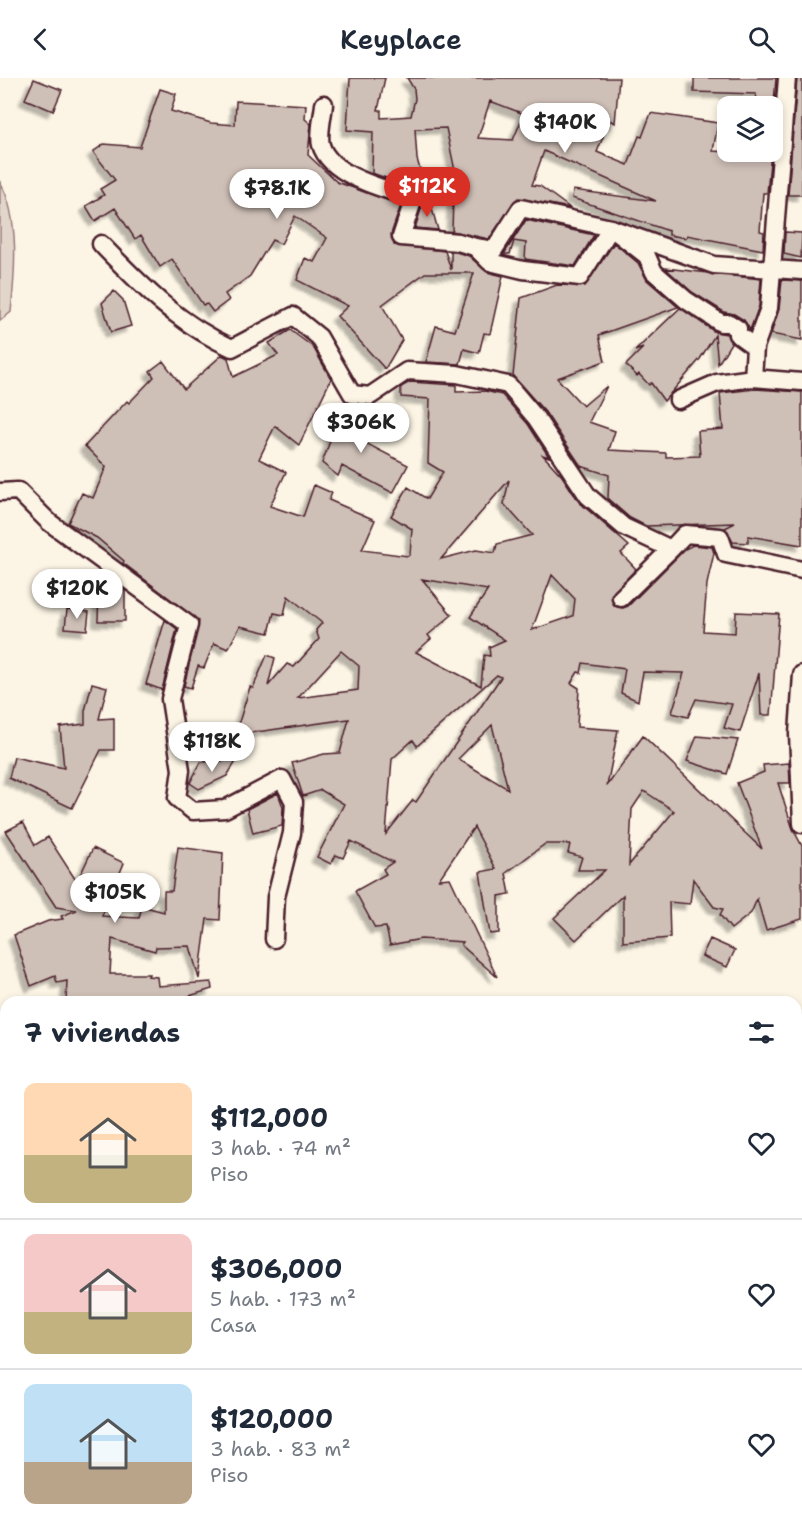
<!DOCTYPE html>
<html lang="es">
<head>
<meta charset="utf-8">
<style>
  :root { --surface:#fff; --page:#f2f2f3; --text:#1f2937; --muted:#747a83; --line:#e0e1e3; --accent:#d93025 }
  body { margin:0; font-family:"Shantell Sans",sans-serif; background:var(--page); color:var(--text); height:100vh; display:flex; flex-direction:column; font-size:22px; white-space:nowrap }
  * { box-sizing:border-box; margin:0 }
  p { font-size:20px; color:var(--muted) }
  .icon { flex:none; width:33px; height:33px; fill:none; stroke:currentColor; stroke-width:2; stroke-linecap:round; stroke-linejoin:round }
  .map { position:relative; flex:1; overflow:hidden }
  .sheet { position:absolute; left:0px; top:918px; width:802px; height:536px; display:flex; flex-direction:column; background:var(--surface); border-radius:18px 18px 0 0; box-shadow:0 3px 9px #0003 }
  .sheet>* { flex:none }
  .fabs { position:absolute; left:717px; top:18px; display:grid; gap:12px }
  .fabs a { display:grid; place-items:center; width:66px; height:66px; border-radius:12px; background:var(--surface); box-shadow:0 3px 9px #0003; font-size:30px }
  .price { position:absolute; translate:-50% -51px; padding:0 14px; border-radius:21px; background:#fff; color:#222; font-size:20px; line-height:39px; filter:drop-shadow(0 2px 3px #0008) }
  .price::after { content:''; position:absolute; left:50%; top:36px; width:18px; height:14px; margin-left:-9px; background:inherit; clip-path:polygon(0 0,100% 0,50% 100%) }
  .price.on { background:var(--accent); color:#fff }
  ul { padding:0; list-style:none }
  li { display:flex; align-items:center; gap:18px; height:150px; padding:0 24px }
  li+li { border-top:2px solid var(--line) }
  li span { display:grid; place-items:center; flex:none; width:168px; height:120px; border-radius:12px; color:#555 }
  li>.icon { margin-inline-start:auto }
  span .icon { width:72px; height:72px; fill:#fffc; stroke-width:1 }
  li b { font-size:26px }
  h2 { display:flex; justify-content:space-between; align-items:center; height:72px; padding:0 24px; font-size:26px }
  header { display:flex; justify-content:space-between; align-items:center; height:78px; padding:0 24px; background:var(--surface); font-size:27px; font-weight:600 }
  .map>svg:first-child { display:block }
  .green { fill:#e2d5ca; stroke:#967a7a; stroke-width:1.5 }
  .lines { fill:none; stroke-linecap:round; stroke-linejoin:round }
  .stream { stroke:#917474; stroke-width:6 }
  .building { fill:#cfc0b7; stroke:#4a1f2b; stroke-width:1.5; fill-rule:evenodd; filter:url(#shadow) }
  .street-casing { stroke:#4a1f2b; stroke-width:21 }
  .street { stroke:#fcf5e5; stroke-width:16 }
</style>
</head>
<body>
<header><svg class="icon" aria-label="back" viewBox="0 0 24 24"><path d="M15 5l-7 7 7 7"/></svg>Keyplace<svg class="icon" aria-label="search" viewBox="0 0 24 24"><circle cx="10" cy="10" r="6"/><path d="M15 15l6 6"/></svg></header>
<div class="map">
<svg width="802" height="1453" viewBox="0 0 802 1453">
  <defs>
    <filter id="shadow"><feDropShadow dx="-5.5" dy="5.5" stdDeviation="1.5" flood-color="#0004"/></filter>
  </defs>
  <rect width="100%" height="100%" fill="#fcf5e5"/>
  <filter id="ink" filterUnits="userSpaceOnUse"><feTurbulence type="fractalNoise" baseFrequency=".0167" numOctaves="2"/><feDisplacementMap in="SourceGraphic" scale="12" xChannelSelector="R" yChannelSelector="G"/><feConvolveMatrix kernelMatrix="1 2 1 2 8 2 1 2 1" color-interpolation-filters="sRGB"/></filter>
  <g filter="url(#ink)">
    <path class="green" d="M0 104C20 139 15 195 11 234L0 243Z
      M0 1125 6 1126V1264L0 1267Z"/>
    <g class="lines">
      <path class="stream" d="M0 1351 6 1352
        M144 1448 148 1453"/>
    </g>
    <path class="building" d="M350 0H385L378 32H381V40L411 38 415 21 414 11 407 0H619L615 45 610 42 597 74 628 87 639 58 642 59 651 35 718 45 713 73 760 76V74H771L767 115H763L760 153 764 154 763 172 687 157 686 160 669 157V153L572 120 573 112 656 123 544 73 532 107 540 108 570 130 518 120 489 161 452 153 454 88 446 50 415 51 417 81 422 98 400 105 372 95 373 54 347 52ZM490 23 524 36 513 62 478 60Z
      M694 0H776L772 51V28H758L756 16 694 14Z
      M797 0H802V117H788Z
      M34 1 62 12 53 33 25 21Z
      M160 11 176 16 171 33 211 45 235 47 236 23 306 27 305 41 311 46 308 77 337 104 401 127 391 156 394 167 445 173 451 192V174H456L469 178 487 194 503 198 490 256 484 255 479 275 464 271 460 286 426 284 436 248 455 253 474 195H425L382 227 402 262 385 291 337 238 348 228 297 202 305 180 314 184 327 160 295 138 281 166 272 162 250 198 225 216 229 222 213 234 207 226 203 227 172 181 160 189 141 157 135 161 115 130 95 143 86 128 104 117 100 111 115 102 93 74 104 66 140 69Z
      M423 125 431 127 438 152 415 150Z
      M526 142 594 157 575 188 525 181 526 165 514 163 510 176H504Z
      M785 154 802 155 801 180 784 176Z
      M614 165 638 185 647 202 678 229 599 257 605 283 557 300 583 328 607 308 589 344 615 353 609 372 666 375V379L700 378 698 353 723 351 720 315 755 311 802 314V467L748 458V465L733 464 725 450 735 445 646 448 630 440 608 421 609 397 581 388 545 334 513 298 521 220 557 207 585 208Z
      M665 190 761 201 759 228 750 252 744 242 734 236 724 234 692 214Z
      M782 202 802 203V262L771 256 779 231Z
      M114 213 123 222 131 248 111 254 102 225Z
      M680 230 715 254 727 256 731 265 718 286 715 257 700 281 664 323 651 305 649 307 639 296 637 298 626 287 643 270 635 273Z
      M290 252 313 269 331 301 299 367 275 348 259 381 286 394 270 428 303 439 314 407 332 415 329 422 375 442 362 472 408 478 410 476 412 451 391 438 408 409 427 421 443 394 428 385 430 321 401 319V309L410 304 456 307V314L485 313 502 317 528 346 549 379 543 377 562 398 579 424 629 468 621 475 636 491 611 517 614 528 623 530 628 528 685 471 693 467 712 469 714 475 707 506 703 553 735 555 736 534 779 536 771 637H761L759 595 740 654 724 650 732 626 696 621 688 639 672 635 684 595 643 594 638 623 621 615 625 591 583 585 581 595 578 594 571 605 579 610 577 649 618 652 607 708 643 658 762 771 737 705 764 694 763 687 789 685 790 705H778L793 751 802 768V841L766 852 757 821 751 835 731 851 720 837 723 831 714 829 693 801 690 826 669 824 670 860 623 864V817L576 862 554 840 605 792H578L582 779 568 775 570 766H545L506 795 510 816 499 818V855L490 856 480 794 496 791 474 749 439 801 450 800 497 899 461 867 463 864 421 861 390 867 386 849 375 850 355 813 386 796 383 791 393 784 351 763 343 780 336 777 331 786 317 779 344 726 321 712 303 718 292 685 324 676 340 675 349 641 235 657 250 609 253 610 267 577 275 580 268 608 287 586 294 589 319 561 316 552 322 545 288 518 284 537 274 535 269 555 240 548 228 571 214 565 204 590 198 588 191 610 184 608 199 543 123 485 124 483 97 460 68 445 82 415 93 420 106 389 85 368 127 323 129 325 154 299 150 293 163 283 184 311 222 277 228 280 233 299 278 277 269 265ZM509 402 504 426 532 457 497 466 495 475 476 472 441 481ZM552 497 575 521 573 538 532 552ZM422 501 488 512 470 539 505 562 489 569 490 578 484 577 481 608 416 574 431 561 428 557 452 537ZM341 573 359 588 358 612 298 620ZM497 597 501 599 416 724 413 722 386 756 392 681 413 662 417 668ZM492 647 508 711 458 681ZM644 713 674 733 629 787 632 731Z
      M344 325 363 330 348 356 408 387 393 415 342 388 338 398 322 385Z
      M99 507H117L125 513V543H98Z
      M67 531 89 534 87 552 65 550Z
      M165 542 177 551 162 612 146 606Z
      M92 605 107 609 99 641 114 640V672H101L72 730 9 700 14 679 64 690 60 649 85 646V633Z
      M697 658 738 662 727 696 687 683Z
      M237 682 227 698 199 711 190 705 201 684Z
      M278 715 283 729 282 748 253 755 247 731Z
      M23 744 35 767 48 759 77 804 93 770 124 785 102 838 139 840 142 828 164 834V813H172L178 769 223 775 220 842 207 841 199 901 190 868 156 869 155 873 112 861 110 896H149L148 898 157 899 158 908 211 904 212 911 176 922V924H66L67 903 57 905 55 898 31 908 14 857 48 843 63 841 61 838 77 832 56 829 6 753Z
      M710 861 735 872 727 889 702 878Z"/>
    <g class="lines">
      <g class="street-casing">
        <path id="street" d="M324 26C323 38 318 56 321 67 330 98 387 112 414 120L401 159 458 164 475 169 490 184 523 192 580 199 611 150 647 178 654 194 686 222 721 245H729L738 251 737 256 755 269
          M101 166C142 208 177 245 232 270L293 238 319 259 352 316 370 318 407 293 457 296 508 307 536 340 588 418 624 449 671 471 685 456 720 459 726 476 802 492
          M475 169 494 172 521 130 611 150 714 187 802 193
          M753 300 755 269 769 230 787 0
          M678 322 717 305 753 300 802 304
          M0 414 18 413 49 444 189 547 170 621 181 692 177 720 193 733 225 731 282 701 294 724 292 755 276 819 274 861
          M621 520 671 471
          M802 596 798 656 802 746
          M796 951 802 947
          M796 1328 802 1330
          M736 1448 737 1453"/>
      </g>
      <use href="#street" class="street"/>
    </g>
  </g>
</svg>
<div class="fabs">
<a><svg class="icon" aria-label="layers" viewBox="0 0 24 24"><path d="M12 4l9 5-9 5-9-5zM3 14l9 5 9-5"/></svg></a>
</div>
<b class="price" style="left:565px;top:76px">$140K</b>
<b class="price on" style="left:427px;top:140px">$112K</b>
<b class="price" style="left:277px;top:142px">$78.1K</b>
<b class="price" style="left:361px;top:376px">$306K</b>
<b class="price" style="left:77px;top:542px">$120K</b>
<b class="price" style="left:212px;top:695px">$118K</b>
<b class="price" style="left:115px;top:846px">$105K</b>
<section class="sheet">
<h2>7 viviendas<svg class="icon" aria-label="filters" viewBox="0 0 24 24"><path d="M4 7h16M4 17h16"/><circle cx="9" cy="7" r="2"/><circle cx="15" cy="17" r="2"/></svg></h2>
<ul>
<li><span style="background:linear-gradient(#ffd9b3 60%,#c2b280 0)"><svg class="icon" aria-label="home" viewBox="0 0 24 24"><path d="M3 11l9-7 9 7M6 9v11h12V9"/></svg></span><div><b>$112,000</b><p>3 hab. · 74 m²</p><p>Piso</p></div><svg class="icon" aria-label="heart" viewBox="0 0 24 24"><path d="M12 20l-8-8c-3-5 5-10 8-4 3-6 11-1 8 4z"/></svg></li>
<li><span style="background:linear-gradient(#f6c9c9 65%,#c2b280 0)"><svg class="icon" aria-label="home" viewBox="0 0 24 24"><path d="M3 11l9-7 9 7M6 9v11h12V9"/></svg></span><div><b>$306,000</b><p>5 hab. · 173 m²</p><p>Casa</p></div><svg class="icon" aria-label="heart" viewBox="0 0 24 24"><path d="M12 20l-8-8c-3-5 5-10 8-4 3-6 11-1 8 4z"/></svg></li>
<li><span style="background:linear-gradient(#bfe0f5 65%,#b9a48a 0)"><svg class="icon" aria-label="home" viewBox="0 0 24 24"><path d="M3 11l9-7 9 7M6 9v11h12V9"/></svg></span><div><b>$120,000</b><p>3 hab. · 83 m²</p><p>Piso</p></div><svg class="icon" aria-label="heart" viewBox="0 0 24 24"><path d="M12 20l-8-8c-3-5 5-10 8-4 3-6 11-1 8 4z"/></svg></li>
</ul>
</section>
</div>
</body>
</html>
